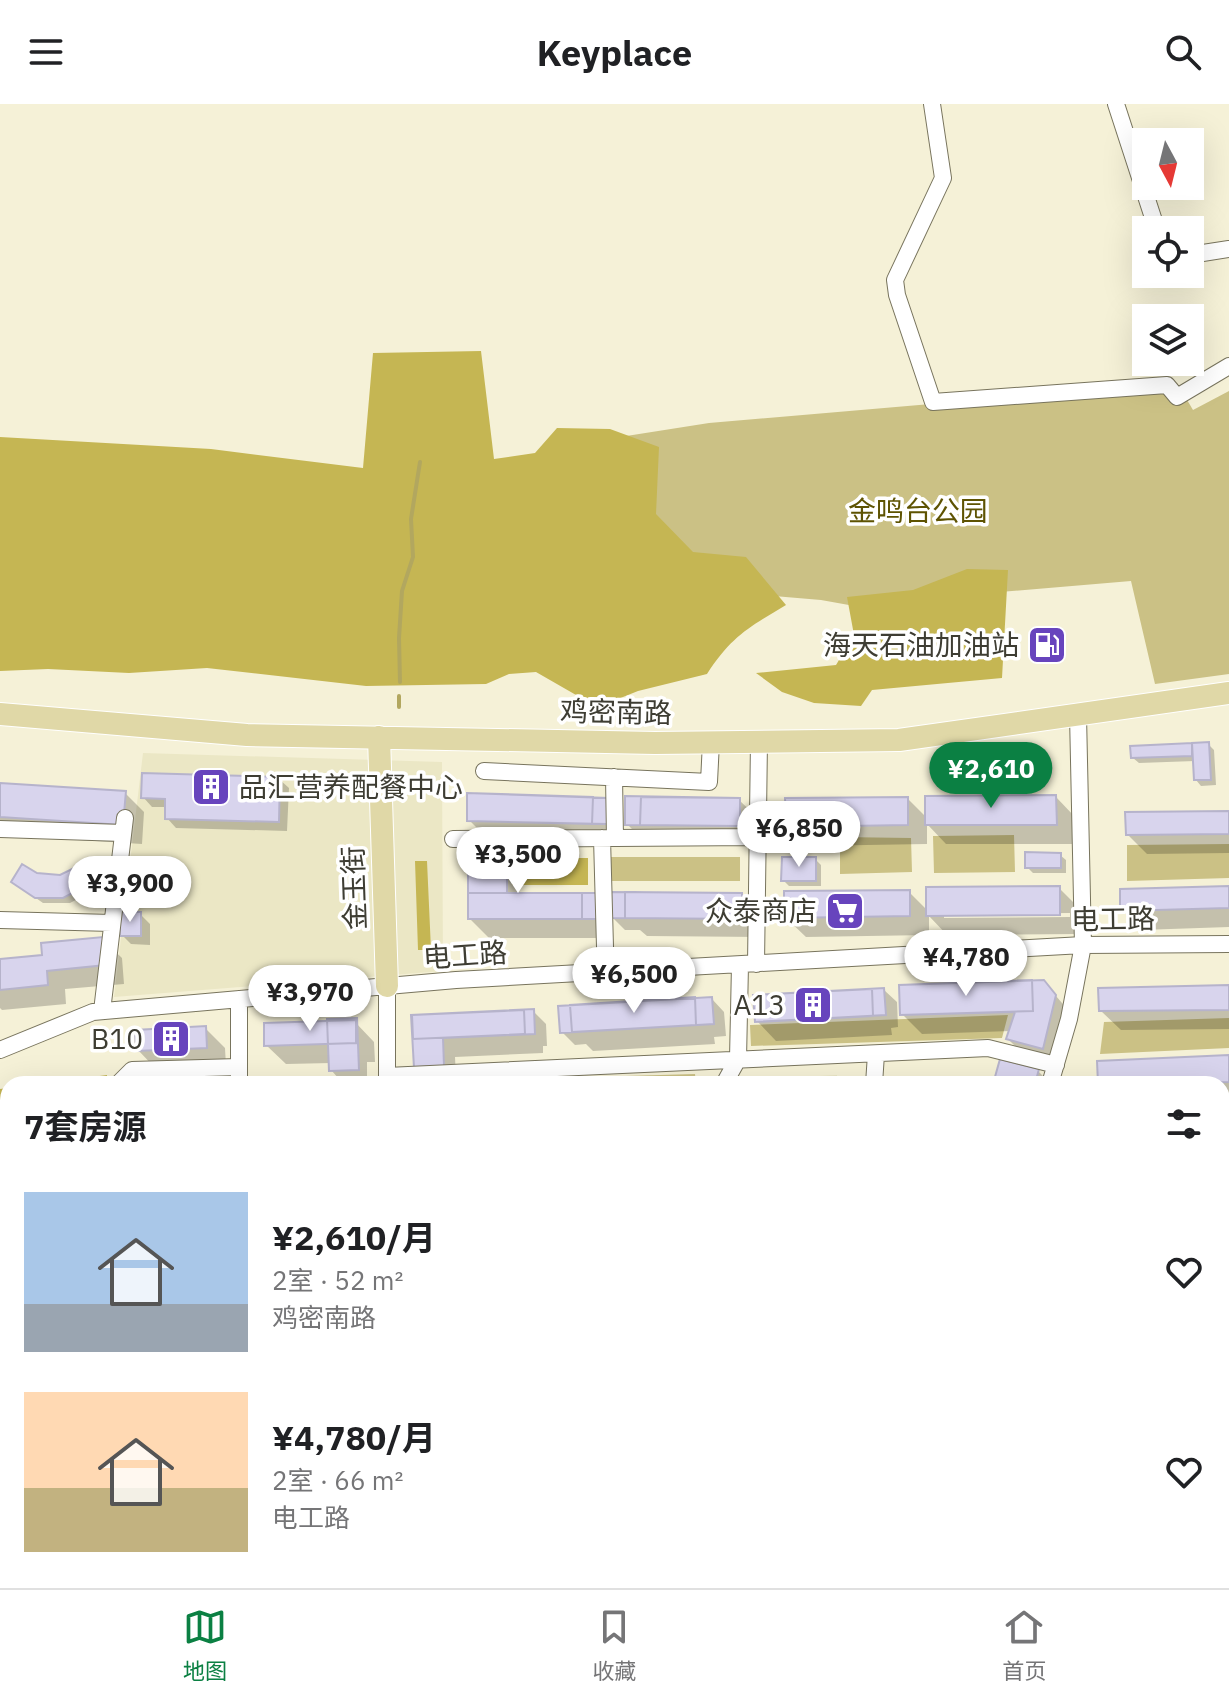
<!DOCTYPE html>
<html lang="zh">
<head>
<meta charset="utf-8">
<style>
  :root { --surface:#fff; --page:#f2f2f2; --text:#202124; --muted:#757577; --line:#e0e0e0; --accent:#0b8043 }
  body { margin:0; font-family:"IBM Plex Sans","Noto Sans SC",sans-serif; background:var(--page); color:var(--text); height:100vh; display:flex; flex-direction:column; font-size:30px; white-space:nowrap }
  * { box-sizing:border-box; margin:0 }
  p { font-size:26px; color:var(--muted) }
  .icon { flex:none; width:44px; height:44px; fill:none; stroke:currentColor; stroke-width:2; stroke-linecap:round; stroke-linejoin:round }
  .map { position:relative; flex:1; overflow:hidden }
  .details { position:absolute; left:0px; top:972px; width:1230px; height:512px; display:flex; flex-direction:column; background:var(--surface); border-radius:24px 24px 0 0; box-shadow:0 8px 32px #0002 }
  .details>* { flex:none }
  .needle { width:52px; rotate:173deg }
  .fabs { position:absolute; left:1132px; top:24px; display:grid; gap:16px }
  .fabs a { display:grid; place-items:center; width:72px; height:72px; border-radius:0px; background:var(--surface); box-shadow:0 8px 32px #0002; font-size:40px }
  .price { position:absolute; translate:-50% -68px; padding:0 18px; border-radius:28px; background:#fff; color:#222; font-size:26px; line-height:52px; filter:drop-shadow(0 2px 4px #0008) }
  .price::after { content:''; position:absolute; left:50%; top:48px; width:24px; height:18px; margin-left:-12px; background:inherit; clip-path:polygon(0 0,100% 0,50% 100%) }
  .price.on { background:var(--accent); color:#fff }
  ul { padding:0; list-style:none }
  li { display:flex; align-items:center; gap:24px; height:200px; padding:0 24px }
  li span { display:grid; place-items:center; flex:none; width:224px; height:160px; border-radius:0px; color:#555 }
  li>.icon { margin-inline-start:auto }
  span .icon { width:96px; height:96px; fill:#fffc; stroke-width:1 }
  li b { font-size:34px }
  h2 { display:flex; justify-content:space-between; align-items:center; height:96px; padding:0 24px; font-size:34px }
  header { display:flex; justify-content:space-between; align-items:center; height:104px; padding:0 24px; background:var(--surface); font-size:36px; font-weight:800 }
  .menu { display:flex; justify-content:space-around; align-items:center; height:112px; border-top:2px solid var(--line); background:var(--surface); font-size:22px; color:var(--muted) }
  .menu a { display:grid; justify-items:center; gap:4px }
  .menu .on { color:var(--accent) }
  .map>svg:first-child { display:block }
  .built { fill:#ebe7c5 }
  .green { fill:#cbc185 }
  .forest { fill:#c5b653 }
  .shadow { fill:#0003; fill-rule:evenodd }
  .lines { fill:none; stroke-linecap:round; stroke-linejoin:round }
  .stream { stroke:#b2a75f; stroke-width:4 }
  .building { fill:#d8d4ed; stroke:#b6b3cb; stroke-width:2 }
  .minor-casing { stroke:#78745d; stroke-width:18 }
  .major-casing { stroke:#fff; stroke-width:24 }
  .minor { stroke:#fff; stroke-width:16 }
  .major { stroke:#e0d8a7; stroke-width:22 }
  .rail { stroke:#69685a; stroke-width:4; stroke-dasharray:4 8; stroke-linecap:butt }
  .labels { text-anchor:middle; stroke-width:7; stroke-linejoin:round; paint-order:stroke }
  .park-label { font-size:28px; fill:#5e5302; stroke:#fff }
  .poi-label { font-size:28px; fill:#3e3d33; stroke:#fff; text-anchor:end }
  .street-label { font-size:28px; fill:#3e3d33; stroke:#fff }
</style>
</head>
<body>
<header><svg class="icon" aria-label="menu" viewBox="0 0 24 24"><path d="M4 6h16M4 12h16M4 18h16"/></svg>Keyplace<svg class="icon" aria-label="search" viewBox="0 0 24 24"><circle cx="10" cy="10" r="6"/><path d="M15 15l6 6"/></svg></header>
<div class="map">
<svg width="1229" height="1484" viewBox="0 0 1229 1484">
  <rect width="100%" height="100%" fill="#f5f1d7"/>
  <path class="built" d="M143 649 442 658 443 867 114 893Z
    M837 971V980H747V976Z
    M8 1365V1476H289V1484H0V1366Z
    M298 1476H576V1484H298Z"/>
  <path class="green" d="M1177 279 1193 306 1229 287V570L1155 580 1131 477 1000 488 927 515 821 496 657 482 620 333 709 319Z
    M1014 731 1015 768 934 769 933 732Z
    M840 733 911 734 912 768 840 770Z
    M1229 740V774L1127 777V741Z
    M610 753H740V777H610Z
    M1008 911 1002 934 751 942 750 921Z
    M1229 914V944L1100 950 1104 918Z
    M695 970 696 980H556V974Z
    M216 974V980H135L134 975Z
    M988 975V980H893V978Z
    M615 1476H992L993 1477 616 1484Z
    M1024 1476H1142V1479H1028Z"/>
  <path class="forest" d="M481 247 494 355 535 349 557 324 610 325 659 343 656 410 693 448 746 453 786 501C748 524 732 532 707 570L638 587 613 597 583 595 536 568 509 570 486 580 366 582 207 564 129 569 48 565 0 567V333L211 345 363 364 373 249Z
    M967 465 1008 466 1002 574 872 586 861 602 814 599 782 588 756 569 836 561 854 531 847 493 913 486Z
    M512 754H588V781H512Z
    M415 757H427L431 846H418Z
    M107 971V980H39H40Z
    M8 984V1095H0V985Z"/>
  <path class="shadow" d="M1208 640 1214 646 1216 681 1201 682 1196 676 1195 657 1139 659 1133 654 1132 644Z
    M279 675 289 684 287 727 176 724 167 714V703H152L143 693Z
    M0 681 125 689 144 708 142 740 0 731Z
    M1056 693 1075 713V740H946L927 720V740L807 742 788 722 908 695 927 714Z
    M592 695 619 732 488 735 469 716Z
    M739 696 759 715 758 741 640 733 627 720Z
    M1229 709V749L1147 750 1128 731Z
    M506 750 519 762V791H741L760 810V833L647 832 640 826H625L610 811 601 834H489L470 815Z
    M1060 751 1066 756V769H1033L1027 763Z
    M815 755 821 761V782H789L783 776Z
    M76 765 91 788 70 799H43L13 778 36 771 61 773Z
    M1059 784 1079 804 1078 830 947 831 929 812V831L806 833 786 814 909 788 928 807ZM1070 809V813L944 814V810Z
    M1229 784V823L1141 826 1122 806Z
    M140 810 150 820V841L131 840 122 831Z
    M102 835 122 854 124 880 65 885 66 900 2 906 0 904V857L44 853Z
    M1044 878 1068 906 1055 957 1021 948 1008 935 1011 927 922 930 902 910Z
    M1229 883V925L1121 926 1101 907Z
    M884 886 897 898 898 923 891 924 892 931 776 937 757 917Z
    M712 895 724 908 726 932 714 933 715 940 593 947 586 940 575 941 562 928Z
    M533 907 546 920 547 942H543V949L455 953 456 974 428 976 414 913Z
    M355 918 374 938 375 958H367V975L340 976 331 966V959L286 960 266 941Z
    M205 924 225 944 226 962 157 966 138 946Z
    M1229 953V997H1222V980H1100L1099 959Z
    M1038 967 1051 980H995Z
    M0 1122H8V1164H0Z
    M1222 1124H1229V1268H1222Z
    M0 1229H8V1277H0Z
    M1222 1350H1229V1392H1222Z
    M1222 1449H1229V1484H1175L1167 1476H1222Z
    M0 1463 8 1464V1476H16V1484H0Z
    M56 1476H180V1484H56Z
    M204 1476H304V1484H204Z
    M320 1476H388V1484H320Z
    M622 1476H801V1484H630Z
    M804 1476H975L976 1484H812Z
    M1033 1476H1148V1484H1041Z"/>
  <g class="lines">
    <path class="stream" d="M400 578 399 534 402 487 413 453 411 415 420 358
      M399 603V592"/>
  </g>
  <path class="building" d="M1209 638 1211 676H1194L1192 639Z
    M1192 639V652L1131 654 1130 642Z
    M142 669 280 673 279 718 165 715V695L141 694Z
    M0 679 126 687 123 721 0 713Z
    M467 689 593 693 592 720 467 717Z
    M467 689 608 694 607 720 467 717Z
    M1056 691 1057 721H925V692Z
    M625 692 740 694V722L625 721Z
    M641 693 740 694V722L640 721Z
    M908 693V721L786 723 785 694Z
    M1229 707V730L1126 731 1125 708Z
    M468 748H507V789H598V815H468Z
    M1025 748 1061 749V764H1025Z
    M782 753H816V777H781Z
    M22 760 37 769 60 771 76 763 86 782 63 794H35L11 778Z
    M1060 782V811L926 812V783Z
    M1229 782V804L1120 807V785Z
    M910 786V812L784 814V787Z
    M610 788 742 789V815L610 814Z
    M625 788 742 789V815L625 814Z
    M468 789H582V815H468Z
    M120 808H141V832H120Z
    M103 833 106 861 47 867 48 881 0 886V855L42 851 41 839Z
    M1032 876 1033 907 900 911 899 881Z
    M1044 876 1056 891 1043 945 1006 935 1015 908 900 911 899 881Z
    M1229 881V906L1099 907 1098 884Z
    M884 884 886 911 755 918 753 891Z
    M872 885 873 912 755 918 753 891Z
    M695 893 696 921 572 928 570 901Z
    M712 893 714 920 560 929 558 902Z
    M534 905 535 930 443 934 444 962 414 964 411 911Z
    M524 906 525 930 413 935 412 911Z
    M357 914 359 966 329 967 327 915Z
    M356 916V939L264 942V919Z
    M206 922 207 944 136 947 135 926Z
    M1229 951V978L1098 980 1097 957Z
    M1000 955 1039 965 1035 980H993Z
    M680 976V980H616V978Z
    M0 1120H8V1146H0Z
    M1222 1122H1229V1130H1225L1226 1187H1222Z
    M1222 1193 1229 1194V1204H1223L1224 1231H1229V1256H1222Z
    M0 1227H8V1250L0 1251Z
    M0 1236H8V1264L0 1265Z
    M1222 1348H1229V1373H1222Z
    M8 1379V1432L0 1433V1380Z
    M1222 1447H1229V1473H1222Z
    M0 1461H8V1484H0Z
    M54 1476H172V1484H55Z
    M202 1476H296V1484H202Z
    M318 1476H340L341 1484H318Z
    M346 1476H363V1484H346Z
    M365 1476H383V1484H365Z"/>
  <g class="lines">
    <g class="minor-casing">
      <path id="minor" d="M932 0 943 74 895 176 897 191 933 298 1167 281 1177 293 1229 262
        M1116 0 1157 126
        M1190 151 1229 145
        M484 667 709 678 711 638
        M614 673 615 734
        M0 725 123 729
        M602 734 605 843
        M453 735 757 733
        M0 816 112 819
        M756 860 759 637
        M102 907 125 714
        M0 946 93 908 456 876 1083 841 1229 840
        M387 972 988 944 1056 961
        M118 980 132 966 239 963
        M239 980V895
        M387 980V882
        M724 980 738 955 740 861
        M874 980 876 950
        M1050 980 1069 915 1083 841 1078 611
        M0 1104H8
        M0 1194H8
        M0 1282H8
        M1222 1335H1229
        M1222 1391H1229
        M1222 1439H1229
        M438 1476V1484
        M606 1476 607 1484
        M1008 1476 1020 1484
        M1147 1476V1484"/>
    </g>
    <g class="major-casing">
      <path id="major" d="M0 610 247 631 655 639 899 636 1229 589
        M379 633 387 882"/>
    </g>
    <use href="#minor" class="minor"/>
    <use href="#major" class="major"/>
    <path class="rail" d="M1222 1298H1229
      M0 1323H8"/>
  </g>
  <defs>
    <g id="fuel-square" transform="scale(2)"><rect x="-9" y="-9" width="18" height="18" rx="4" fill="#6744bd" stroke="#fff"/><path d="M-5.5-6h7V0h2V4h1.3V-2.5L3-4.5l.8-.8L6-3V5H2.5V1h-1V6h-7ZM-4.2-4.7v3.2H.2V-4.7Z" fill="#fff"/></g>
    <g id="building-square" transform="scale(2)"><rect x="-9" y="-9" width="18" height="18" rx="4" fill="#6744bd" stroke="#fff"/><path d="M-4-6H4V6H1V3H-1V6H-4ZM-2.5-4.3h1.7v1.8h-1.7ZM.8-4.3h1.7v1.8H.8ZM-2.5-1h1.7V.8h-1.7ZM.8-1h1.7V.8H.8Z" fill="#fff"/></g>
    <g id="supermarket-square" transform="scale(2)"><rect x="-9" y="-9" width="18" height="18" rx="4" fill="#6744bd" stroke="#fff"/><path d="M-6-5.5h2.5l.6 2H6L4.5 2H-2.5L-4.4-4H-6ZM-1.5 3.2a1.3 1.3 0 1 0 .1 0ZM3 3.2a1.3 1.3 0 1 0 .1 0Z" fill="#fff"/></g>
  </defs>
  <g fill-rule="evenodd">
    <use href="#fuel-square" x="1047" y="541"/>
    <use href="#building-square" x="211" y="683"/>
    <use href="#supermarket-square" x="845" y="807"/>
    <use href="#building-square" x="813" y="901"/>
    <use href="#building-square" x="171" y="935"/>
  </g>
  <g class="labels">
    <g class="park-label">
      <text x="918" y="417">金鸣台公园</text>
    </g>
    <g class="poi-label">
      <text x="1019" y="551">海天石油加油站</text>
      <text x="239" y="693" text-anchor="start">品汇营养配餐中心</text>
      <text x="817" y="817">众泰商店</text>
      <text x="785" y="911">A13</text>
      <text x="143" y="945">B10</text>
    </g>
    <g class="street-label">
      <text transform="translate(616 608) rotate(1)" y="10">鸡密南路</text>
      <text transform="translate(354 784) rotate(-92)" y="10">金玉街</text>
      <text transform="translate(1113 815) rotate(-1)" y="10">电工路</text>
      <text transform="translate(465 851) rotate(-4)" y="10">电工路</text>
    </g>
  </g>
</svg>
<div class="fabs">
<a><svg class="needle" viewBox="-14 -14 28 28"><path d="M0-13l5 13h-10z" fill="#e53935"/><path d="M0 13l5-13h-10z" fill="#757577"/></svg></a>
<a><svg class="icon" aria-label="locate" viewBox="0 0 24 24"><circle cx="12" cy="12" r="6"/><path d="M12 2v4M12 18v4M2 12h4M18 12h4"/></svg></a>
<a><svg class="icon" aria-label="layers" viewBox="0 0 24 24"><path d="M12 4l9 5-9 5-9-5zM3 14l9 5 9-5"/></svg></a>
</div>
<b class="price on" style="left:991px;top:706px">¥2,610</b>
<b class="price" style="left:799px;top:765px">¥6,850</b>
<b class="price" style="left:518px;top:791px">¥3,500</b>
<b class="price" style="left:130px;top:820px">¥3,900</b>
<b class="price" style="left:966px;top:894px">¥4,780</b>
<b class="price" style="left:634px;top:911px">¥6,500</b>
<b class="price" style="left:310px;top:929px">¥3,970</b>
<section class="details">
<h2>7套房源<svg class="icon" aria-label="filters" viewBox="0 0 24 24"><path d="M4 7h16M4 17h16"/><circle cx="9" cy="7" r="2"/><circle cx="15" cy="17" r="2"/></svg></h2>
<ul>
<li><span style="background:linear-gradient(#a9c7e8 70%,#9aa5b1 0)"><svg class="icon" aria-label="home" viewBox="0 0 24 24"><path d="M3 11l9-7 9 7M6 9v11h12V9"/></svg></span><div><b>¥2,610/月</b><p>2室 · 52 m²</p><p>鸡密南路</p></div><svg class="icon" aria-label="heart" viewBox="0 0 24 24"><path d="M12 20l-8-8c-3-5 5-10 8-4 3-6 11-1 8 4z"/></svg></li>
<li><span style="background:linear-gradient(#ffd9b3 60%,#c2b280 0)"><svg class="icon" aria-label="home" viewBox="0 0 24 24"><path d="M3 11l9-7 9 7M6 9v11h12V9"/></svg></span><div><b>¥4,780/月</b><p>2室 · 66 m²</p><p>电工路</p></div><svg class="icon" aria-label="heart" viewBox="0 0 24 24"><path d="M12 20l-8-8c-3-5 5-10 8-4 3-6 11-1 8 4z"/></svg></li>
</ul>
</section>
</div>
<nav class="menu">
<a class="on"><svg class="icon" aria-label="map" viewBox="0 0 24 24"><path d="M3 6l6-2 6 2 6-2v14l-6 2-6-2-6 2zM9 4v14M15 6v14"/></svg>地图</a>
<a><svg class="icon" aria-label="saved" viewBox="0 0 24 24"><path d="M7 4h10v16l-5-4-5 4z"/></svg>收藏</a>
<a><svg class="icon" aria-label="home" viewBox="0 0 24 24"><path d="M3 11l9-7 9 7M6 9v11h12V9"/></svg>首页</a>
</nav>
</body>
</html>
